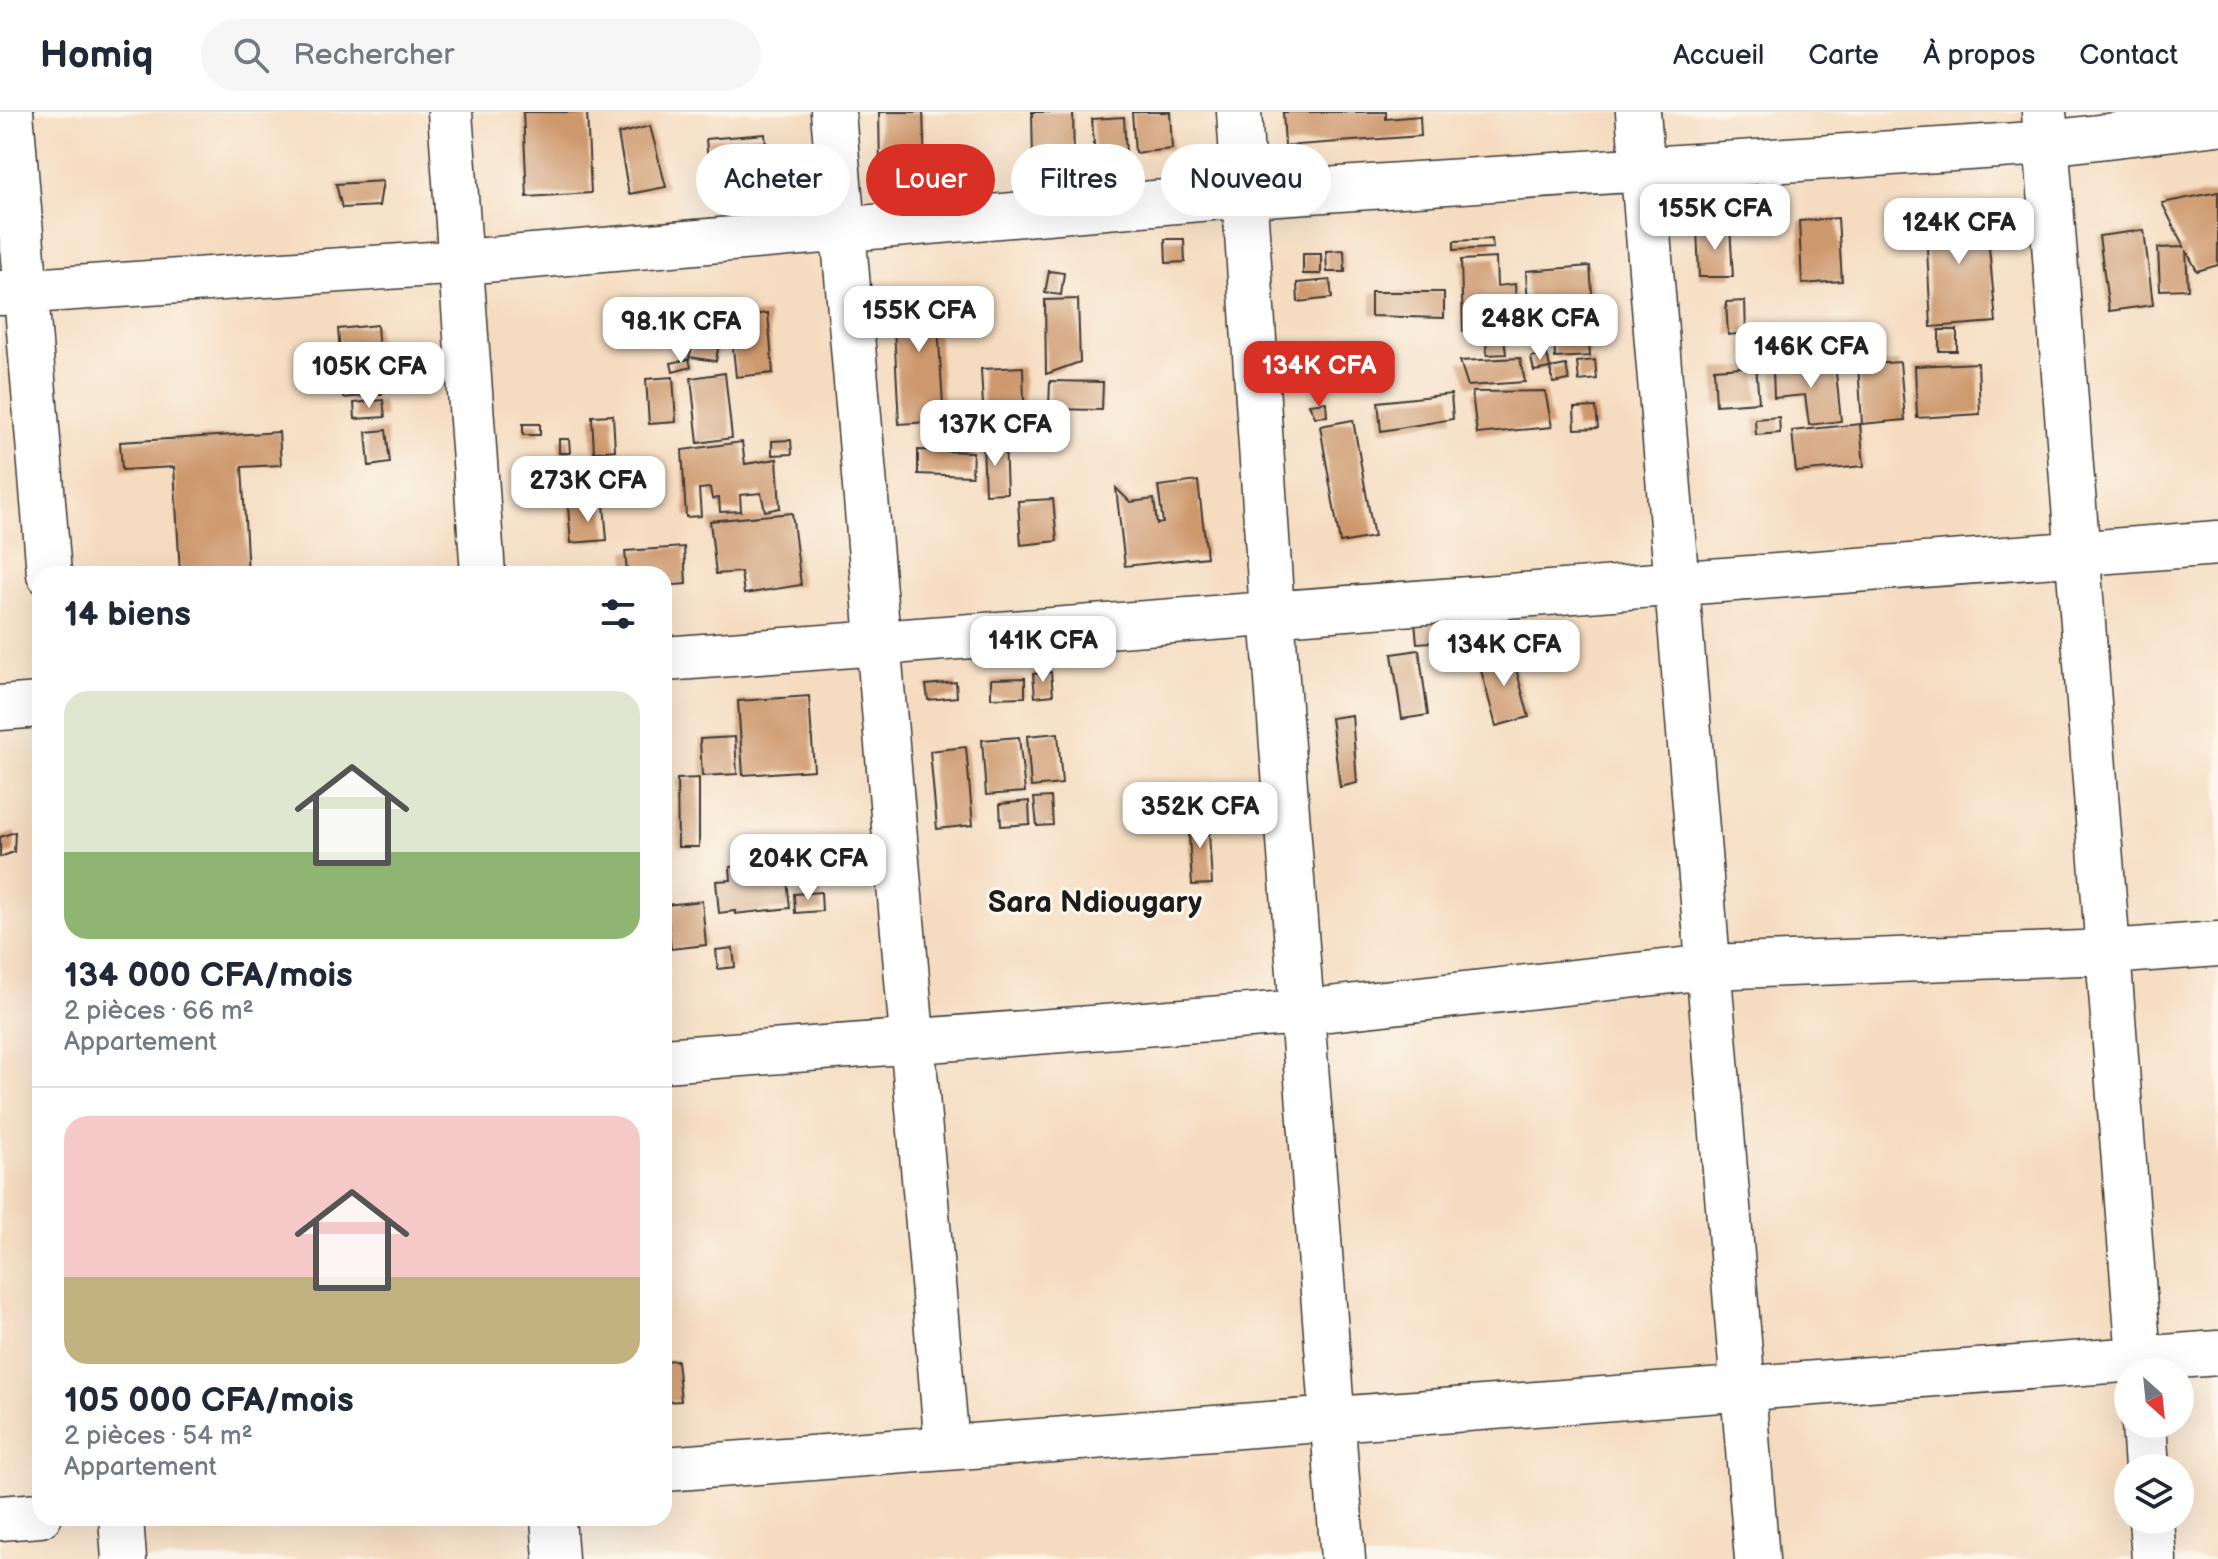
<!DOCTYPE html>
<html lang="fr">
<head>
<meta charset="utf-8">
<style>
  :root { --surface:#fff; --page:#f6f6f7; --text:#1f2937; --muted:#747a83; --line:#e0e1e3; --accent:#d93025 }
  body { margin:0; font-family:"Balsamiq Sans",sans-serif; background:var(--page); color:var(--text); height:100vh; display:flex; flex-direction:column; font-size:30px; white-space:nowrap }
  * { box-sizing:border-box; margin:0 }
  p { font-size:26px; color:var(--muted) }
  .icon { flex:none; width:44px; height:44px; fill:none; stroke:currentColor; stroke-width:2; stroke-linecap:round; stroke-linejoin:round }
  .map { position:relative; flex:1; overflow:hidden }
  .details { position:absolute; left:32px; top:454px; width:640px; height:960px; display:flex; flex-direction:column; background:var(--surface); border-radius:24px; box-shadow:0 8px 32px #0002 }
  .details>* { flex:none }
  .top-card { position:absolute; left:696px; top:32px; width:760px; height:72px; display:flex; gap:16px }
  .needle { width:52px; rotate:153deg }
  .tools { position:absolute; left:2114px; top:1246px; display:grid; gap:16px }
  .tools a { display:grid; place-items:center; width:80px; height:80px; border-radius:50%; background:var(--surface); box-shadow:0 8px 32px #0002; font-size:40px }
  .price { position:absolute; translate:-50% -68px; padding:0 18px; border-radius:16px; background:#fff; color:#222; font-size:26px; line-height:52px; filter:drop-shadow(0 2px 4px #0008) }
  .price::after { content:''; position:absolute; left:50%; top:48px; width:24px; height:18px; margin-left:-12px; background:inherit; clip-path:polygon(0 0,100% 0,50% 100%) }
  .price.on { background:var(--accent); color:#fff }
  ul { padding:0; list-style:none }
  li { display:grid; align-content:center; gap:16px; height:424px; padding:0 32px }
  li+li { border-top:2px solid var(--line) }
  li span { display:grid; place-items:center; height:248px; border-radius:24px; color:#555 }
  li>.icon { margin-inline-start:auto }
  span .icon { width:144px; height:144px; fill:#fffc; stroke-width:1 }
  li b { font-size:34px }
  h2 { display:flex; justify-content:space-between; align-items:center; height:96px; padding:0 32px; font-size:34px }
  .chip { padding:0 28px; border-radius:36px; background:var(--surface); box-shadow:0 8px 32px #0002; font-size:28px; line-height:72px }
  .chip.on { background:var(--accent); color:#fff }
  header { display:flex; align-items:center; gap:48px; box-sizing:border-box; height:112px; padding:0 40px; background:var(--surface); border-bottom:2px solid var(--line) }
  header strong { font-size:38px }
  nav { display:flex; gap:44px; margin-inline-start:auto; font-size:28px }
  .search { width:560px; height:72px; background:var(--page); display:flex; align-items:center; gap:20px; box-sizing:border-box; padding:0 28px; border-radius:44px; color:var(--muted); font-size:30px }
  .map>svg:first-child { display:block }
  .building { fill:#ce986d }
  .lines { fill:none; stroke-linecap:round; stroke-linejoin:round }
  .minor-casing { stroke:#3d3934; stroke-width:47 }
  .minor { stroke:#fff; stroke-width:44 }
  .labels { text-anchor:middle; stroke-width:6; stroke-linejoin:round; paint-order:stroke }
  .district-label { font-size:30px; font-weight:bold; fill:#1c1c1c; stroke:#fbf7ec }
</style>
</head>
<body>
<header>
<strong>Homiq</strong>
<div class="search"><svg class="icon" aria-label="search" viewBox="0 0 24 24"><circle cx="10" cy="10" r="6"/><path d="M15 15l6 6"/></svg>Rechercher</div>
<nav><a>Accueil</a><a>Carte</a><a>À propos</a><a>Contact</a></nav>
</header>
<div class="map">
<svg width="2218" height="1447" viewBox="0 0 2218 1447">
  <rect width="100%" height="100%" fill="#fbf7ec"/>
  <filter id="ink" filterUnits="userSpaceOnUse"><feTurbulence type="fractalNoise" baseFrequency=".0125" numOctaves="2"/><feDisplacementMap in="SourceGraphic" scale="16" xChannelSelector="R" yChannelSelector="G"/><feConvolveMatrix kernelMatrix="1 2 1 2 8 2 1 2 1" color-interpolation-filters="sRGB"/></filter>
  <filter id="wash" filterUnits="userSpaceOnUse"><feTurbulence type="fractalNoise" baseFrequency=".006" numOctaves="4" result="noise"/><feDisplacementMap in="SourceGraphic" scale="32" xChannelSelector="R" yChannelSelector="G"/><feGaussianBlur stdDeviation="1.8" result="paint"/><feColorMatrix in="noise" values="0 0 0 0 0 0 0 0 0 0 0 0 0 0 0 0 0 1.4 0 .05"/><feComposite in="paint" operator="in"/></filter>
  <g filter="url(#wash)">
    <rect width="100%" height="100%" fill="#f5dbbf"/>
    <g id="blocks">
      <path class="building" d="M523 0H587L591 81 527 85Z
        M879 0H923L925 55 880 56Z
        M1032 0H1073L1074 47 1033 49Z
        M1132 0H1170L1172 37 1135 41Z
        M1283 0H1386V7L1420 4 1421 24 1285 34Z
        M1124 5 1126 42 1095 44 1092 7Z
        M650 14 666 75 629 82 618 22Z
        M765 22 769 68 710 73 706 27Z
        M383 69 379 94 342 96 336 72Z
        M2218 80V153L2197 159 2186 138 2188 177 2160 178 2158 136 2184 135 2162 91Z
        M1985 92 1996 210 1931 215 1925 96Z
        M1838 106 1842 169 1802 172 1799 109Z
        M1730 114 1733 165H1699L1697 115Z
        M2144 118 2153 193 2109 199 2099 124Z
        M1165 127H1184L1185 150 1166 151Z
        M1492 127 1493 136 1454 138V129Z
        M1344 138 1345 160H1327L1326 139Z
        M1303 142H1321V162H1303Z
        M1496 146 1497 174 1515 172 1517 211 1498 212V217L1503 216 1506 242 1487 243 1485 218 1463 219 1461 148Z
        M1590 154 1593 192 1528 197 1526 159Z
        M1049 159 1064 161 1061 183 1045 181Z
        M1330 168 1332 186 1298 190 1297 171Z
        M943 175 945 205 938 213 944 309 899 312 892 178Z
        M1371 180H1444V206L1371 204Z
        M706 187 711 220 669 226 665 193Z
        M1078 187 1080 250 1046 262 1045 188Z
        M1745 189 1746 221 1728 223 1726 190Z
        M768 201 773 261 736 265 730 206Z
        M377 213 382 282 344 286 338 217Z
        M1588 218 1590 244 1555 246 1554 220Z
        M1939 218H1957V239H1939Z
        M720 225 716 249 689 245 696 226Z
        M1547 242 1550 256 1534 259 1531 245Z
        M1520 246 1525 270 1468 274 1460 249Z
        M689 247 691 255 673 260 671 251Z
        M1595 248 1597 267 1579 269 1577 250Z
        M1900 250 1905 308 1862 312 1858 253Z
        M1835 251 1841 309 1809 313 1805 283 1774 286 1773 256Z
        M1978 251 1980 302 1917 306 1915 254Z
        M1566 253 1569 268 1553 271 1550 256Z
        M1756 254 1759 290 1716 293 1714 257Z
        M1023 255 1024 291 983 293 981 257Z
        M725 261 732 326 698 331 691 266Z
        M673 265 676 310 649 312 646 267Z
        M1050 269 1103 270 1102 298 1049 297Z
        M1545 279 1552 315 1477 322 1472 280Z
        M1451 282 1453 307 1381 319 1378 290Z
        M383 288 385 305 355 307 354 291Z
        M1326 290 1327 304 1315 305 1309 292Z
        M1596 295 1598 316 1575 317 1574 296Z
        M613 303 615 338 594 340 592 304Z
        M1779 305 1780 321 1756 323 1755 307Z
        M1353 308 1374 425 1340 431 1320 314Z
        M523 312H540V323H523Z
        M1860 312 1864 354 1796 360 1792 319Z
        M386 318 390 351 369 354 366 320Z
        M279 320 281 353 242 355 248 462H180L174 355 122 358 120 330Z
        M559 327H569L570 341H559Z
        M791 328 792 342 772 343V329Z
        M742 330 745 352 777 347 780 396 765 399 761 381 740 383 741 399 720 400 719 386 712 387 710 376 699 377 701 404 686 405 682 338Z
        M1005 330 1007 381 985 382 983 331Z
        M918 338 973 340 972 364 918 362Z
        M1198 369 1207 445 1125 454 1116 376 1130 390 1154 387 1157 412 1163 411 1158 374Z
        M1053 387 1057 429 1021 433 1018 389Z
        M604 392 607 428 571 431 568 395Z
        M792 401 801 473 744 482 741 460 716 462 710 409Z
        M684 435 686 472 664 474V462H627L625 439Z
        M1446 508 1447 529 1417 531 1415 510Z
        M1419 538 1428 603 1402 607 1392 542Z
        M1511 538 1529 605 1496 614 1478 547Z
        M1051 560 1053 583 1035 585 1033 562Z
        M1025 566V585L991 586V567Z
        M956 570 957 585 928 588 926 573Z
        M809 584 814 658 743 663 738 589Z
        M1352 603 1357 671 1340 675 1331 606Z
        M1058 621 1062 672 1031 675 1027 624Z
        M735 625 737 662 702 664 700 627Z
        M1019 625 1025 680 986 683 982 628Z
        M966 635 973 713 937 717 930 639Z
        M699 666V735H678L677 667Z
        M1051 685 1053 713 1037 714 1034 686Z
        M1029 689 1030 712 1001 714 1000 692Z
        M1208 704 1212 772 1192 773 1188 705Z
        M15 720 14 740 0 745V725Z
        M785 748 790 796 735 802V799L719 801 716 769 731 768 730 755Z
        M821 780 822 799 795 801 794 782Z
        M702 789 706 833 671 837 666 793Z
        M733 836 735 855 718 857 716 838Z
        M677 1248 681 1289 664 1290V1249Z"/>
    </g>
  </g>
  <g filter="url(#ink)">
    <use href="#blocks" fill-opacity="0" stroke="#3d3934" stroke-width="2"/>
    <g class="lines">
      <g class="minor-casing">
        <path id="minor" d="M11 0 49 462
          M450 0 483 462
          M833 0 947 1335
          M1239 0 1272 501 1343 1447
          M1638 0 1757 1447
          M2044 0 2140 1260
          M0 181 462 150 1247 83 2047 31 2218 11
          M664 547 2218 431
          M0 596 40 593
          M664 948 1302 900 1709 855 2108 840 2218 832
          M2144 1312 2147 1356
          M664 1357 2218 1241
          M0 1406 40 1403
          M121 1406 124 1447
          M553 1406 556 1447
          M2151 1408 2154 1447"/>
      </g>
      <use href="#minor" class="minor"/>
    </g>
  </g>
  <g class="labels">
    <g class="district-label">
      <text x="1095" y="800">Sara Ndiougary</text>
    </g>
  </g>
</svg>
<div class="tools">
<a><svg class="needle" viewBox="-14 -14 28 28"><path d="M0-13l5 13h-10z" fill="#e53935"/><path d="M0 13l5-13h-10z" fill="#747a83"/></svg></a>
<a><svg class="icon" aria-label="layers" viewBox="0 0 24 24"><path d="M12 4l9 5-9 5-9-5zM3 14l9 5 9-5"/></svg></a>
</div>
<b class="price" style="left:1715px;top:140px">155K CFA</b>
<b class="price" style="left:1959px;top:154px">124K CFA</b>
<b class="price" style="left:919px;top:242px">155K CFA</b>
<b class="price" style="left:1540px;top:250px">248K CFA</b>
<b class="price" style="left:681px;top:253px">98.1K CFA</b>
<b class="price" style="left:1811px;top:278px">146K CFA</b>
<b class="price on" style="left:1319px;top:297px">134K CFA</b>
<b class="price" style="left:369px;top:298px">105K CFA</b>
<b class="price" style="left:995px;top:356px">137K CFA</b>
<b class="price" style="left:588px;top:412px">273K CFA</b>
<b class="price" style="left:1043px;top:572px">141K CFA</b>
<b class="price" style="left:1504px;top:576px">134K CFA</b>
<b class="price" style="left:1200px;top:738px">352K CFA</b>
<b class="price" style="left:808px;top:790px">204K CFA</b>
<div class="top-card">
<a class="chip">Acheter</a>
<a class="chip on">Louer</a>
<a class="chip">Filtres</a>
<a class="chip">Nouveau</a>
</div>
<section class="details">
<h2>14 biens<svg class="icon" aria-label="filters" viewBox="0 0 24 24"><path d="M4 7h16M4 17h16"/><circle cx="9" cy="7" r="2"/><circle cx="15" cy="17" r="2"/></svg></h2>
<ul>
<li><span style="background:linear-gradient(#dfe7d0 65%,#8fb573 0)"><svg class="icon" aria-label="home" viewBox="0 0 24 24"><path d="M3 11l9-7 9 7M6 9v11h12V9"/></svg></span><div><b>134 000 CFA/mois</b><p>2 pièces · 66 m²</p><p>Appartement</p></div></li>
<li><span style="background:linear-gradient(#f6c9c9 65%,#c2b280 0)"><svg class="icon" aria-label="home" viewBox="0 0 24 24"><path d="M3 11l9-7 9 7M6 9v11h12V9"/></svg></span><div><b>105 000 CFA/mois</b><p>2 pièces · 54 m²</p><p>Appartement</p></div></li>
</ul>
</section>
</div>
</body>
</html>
